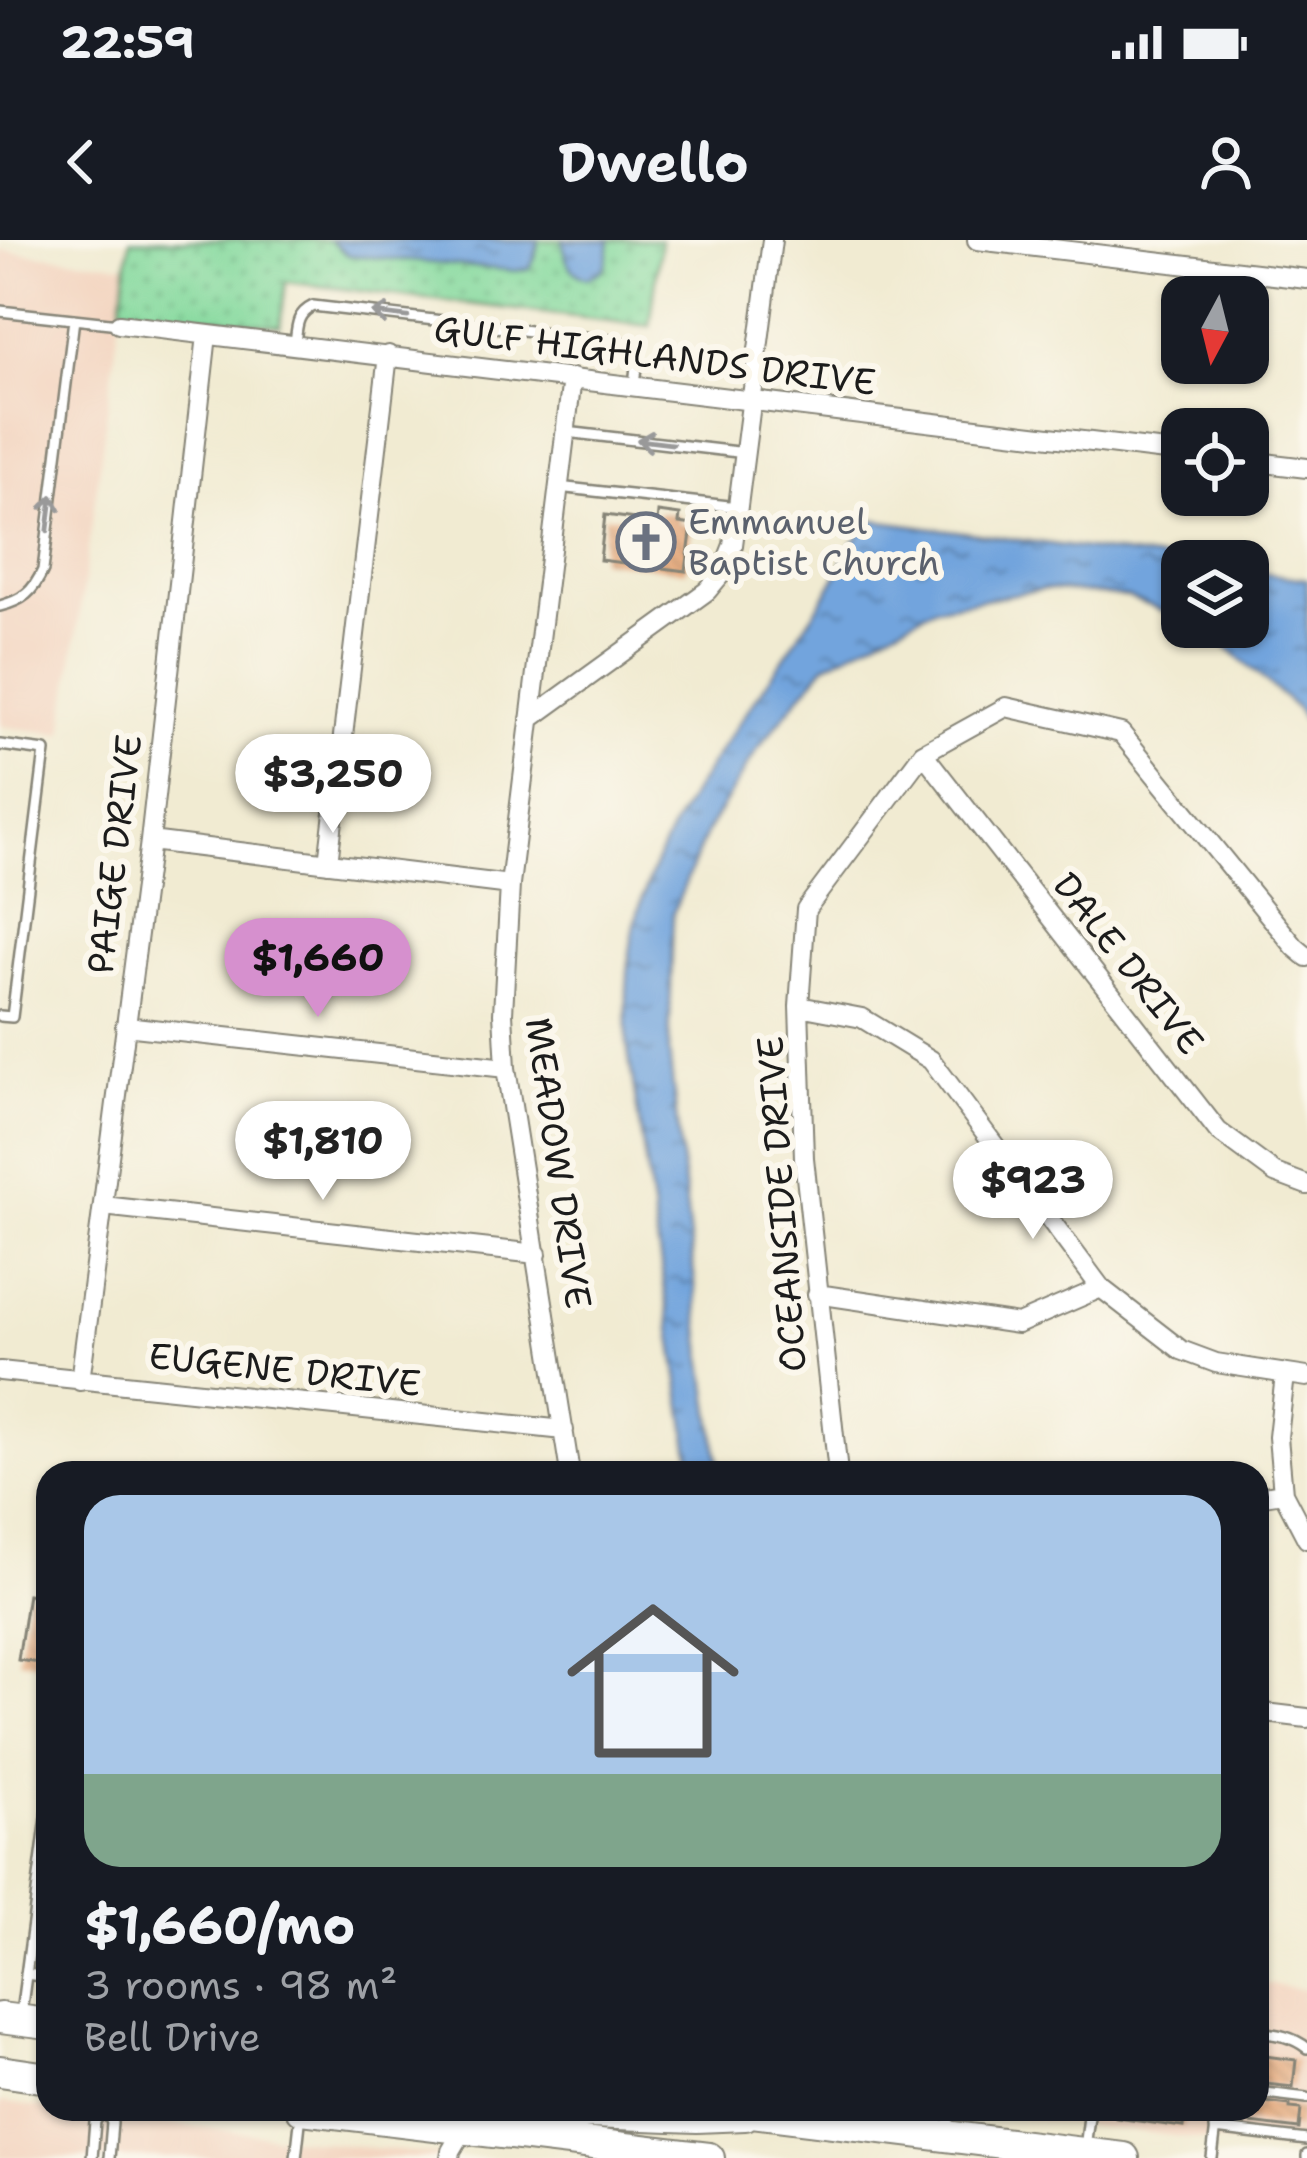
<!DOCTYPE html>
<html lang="en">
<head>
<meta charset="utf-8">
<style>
  :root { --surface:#171b24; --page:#242831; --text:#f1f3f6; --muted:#9ea1a6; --line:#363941; --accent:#d690ce }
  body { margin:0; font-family:"Shantell Sans",sans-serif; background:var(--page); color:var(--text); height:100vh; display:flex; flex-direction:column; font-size:45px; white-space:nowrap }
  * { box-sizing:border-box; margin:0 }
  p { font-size:39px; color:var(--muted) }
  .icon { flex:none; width:66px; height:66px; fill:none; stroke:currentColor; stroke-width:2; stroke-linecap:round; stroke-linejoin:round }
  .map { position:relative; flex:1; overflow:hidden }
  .sheet { position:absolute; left:36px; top:1221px; width:1233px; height:660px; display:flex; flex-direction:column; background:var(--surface); border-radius:36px; box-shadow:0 3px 9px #0004 }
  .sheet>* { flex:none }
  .needle { width:78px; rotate:187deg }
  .fabs { position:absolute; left:1161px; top:36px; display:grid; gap:24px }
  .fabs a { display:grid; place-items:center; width:108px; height:108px; border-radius:24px; background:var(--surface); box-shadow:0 3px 9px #0004; font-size:60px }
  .price { position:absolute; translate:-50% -102px; padding:0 27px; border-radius:42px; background:#fff; color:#222; font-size:39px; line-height:78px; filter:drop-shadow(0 3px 6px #0008) }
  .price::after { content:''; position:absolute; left:50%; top:72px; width:36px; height:27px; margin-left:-18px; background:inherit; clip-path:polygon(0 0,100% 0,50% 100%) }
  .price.active { background:var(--accent); color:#111 }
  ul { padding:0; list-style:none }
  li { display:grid; align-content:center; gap:24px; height:636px; padding:0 48px }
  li+li { border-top:3px solid var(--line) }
  li span { display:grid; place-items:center; height:372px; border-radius:36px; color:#555 }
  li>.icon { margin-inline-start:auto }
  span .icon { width:216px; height:216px; fill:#fffc; stroke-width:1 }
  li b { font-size:51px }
  .status { display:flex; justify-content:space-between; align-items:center; height:84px; padding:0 60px; background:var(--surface); direction:ltr }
  .status svg { height:33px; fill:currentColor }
  header { display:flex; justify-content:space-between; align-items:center; height:156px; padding:0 48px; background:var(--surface); font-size:54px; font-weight:700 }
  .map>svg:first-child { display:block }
  .built { fill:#f3d4bf }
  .grass { fill:url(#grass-dots); stroke:#507a5c; stroke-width:3 }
  .water { fill:url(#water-ripples); stroke:#47607c; stroke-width:3 }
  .building { fill:url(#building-back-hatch) }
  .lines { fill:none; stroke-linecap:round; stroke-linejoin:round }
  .service-casing { stroke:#868477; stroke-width:14 }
  .minor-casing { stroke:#868477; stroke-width:22 }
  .primary-casing { stroke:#868477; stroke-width:34 }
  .service { stroke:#fff; stroke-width:9 }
  .minor { stroke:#fff; stroke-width:18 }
  .primary { stroke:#fff; stroke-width:30 }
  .oneway { stroke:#999 }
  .labels { text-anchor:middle; stroke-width:12; stroke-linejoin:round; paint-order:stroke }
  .street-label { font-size:36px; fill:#1c1c1c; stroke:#fbf7ec }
  .worship-label { font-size:36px; fill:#5b616d; stroke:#fbf7ec; text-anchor:start }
</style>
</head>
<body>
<div class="status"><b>22:59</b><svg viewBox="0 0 49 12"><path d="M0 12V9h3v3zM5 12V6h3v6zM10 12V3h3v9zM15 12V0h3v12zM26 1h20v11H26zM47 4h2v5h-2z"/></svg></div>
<header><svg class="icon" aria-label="back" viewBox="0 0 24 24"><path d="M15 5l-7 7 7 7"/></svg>Dwello<svg class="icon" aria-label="person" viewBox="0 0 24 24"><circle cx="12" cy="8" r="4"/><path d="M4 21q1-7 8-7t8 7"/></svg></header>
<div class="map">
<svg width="1307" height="1918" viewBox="0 0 1307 1918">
  <defs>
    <pattern id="grass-dots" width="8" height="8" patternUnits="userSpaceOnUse" patternTransform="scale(3)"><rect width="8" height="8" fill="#84d99d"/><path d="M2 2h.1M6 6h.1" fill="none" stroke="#71ba87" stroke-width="1.8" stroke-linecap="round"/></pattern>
    <pattern id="water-ripples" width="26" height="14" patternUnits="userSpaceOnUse" patternTransform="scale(3)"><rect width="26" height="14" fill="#72a4dd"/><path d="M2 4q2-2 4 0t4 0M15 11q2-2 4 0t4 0" fill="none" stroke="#5d85b2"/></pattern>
    <pattern id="building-back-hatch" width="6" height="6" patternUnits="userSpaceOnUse" patternTransform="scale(3)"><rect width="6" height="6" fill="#e2a373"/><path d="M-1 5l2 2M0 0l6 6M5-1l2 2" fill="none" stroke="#c18c63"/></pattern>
  </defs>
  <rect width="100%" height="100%" fill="#fbf7ec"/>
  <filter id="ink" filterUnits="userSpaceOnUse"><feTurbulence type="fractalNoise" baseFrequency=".00833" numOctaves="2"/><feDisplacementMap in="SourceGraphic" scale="24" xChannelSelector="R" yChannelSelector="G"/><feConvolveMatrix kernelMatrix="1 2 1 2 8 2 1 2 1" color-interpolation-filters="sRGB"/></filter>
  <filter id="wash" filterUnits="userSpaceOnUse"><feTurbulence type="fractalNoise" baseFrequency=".004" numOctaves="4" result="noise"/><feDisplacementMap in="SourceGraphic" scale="48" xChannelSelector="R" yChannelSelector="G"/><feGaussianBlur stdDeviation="2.7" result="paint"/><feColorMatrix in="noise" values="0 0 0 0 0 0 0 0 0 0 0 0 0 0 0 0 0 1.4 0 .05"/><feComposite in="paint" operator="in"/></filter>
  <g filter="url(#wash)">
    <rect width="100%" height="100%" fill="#f1ebd2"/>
    <path class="built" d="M0 10 127 25 63 494 0 486Z
      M1257 1738 1266 1744 1307 1750V1912L949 1869H1257Z
      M0 1862 48 1869 457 1918H0Z"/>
    <path class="grass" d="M130 0H661L650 86 286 42 280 86 121 67Z"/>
    <path class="water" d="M329 0H539L535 18 530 28 517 31 348 15Z
      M563 0H610C607 22 610 30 587 38 567 30 565 20 563 0Z
      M874 280 1182 322V378L1127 357 1045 349 936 367 825 425 759 507 707 591 673 673 669 812 703 1115 720 1233H693L627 804C626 765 626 723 635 684 660 578 741 485 799 395 811 377 824 359 834 340 847 315 851 299 874 280Z
      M1248 331 1307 339V486L1296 468 1204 387H1248Z"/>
    <g id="blocks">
      <path class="building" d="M658 272 680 275 679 283 692 285 686 331 600 320 605 275 657 282Z
        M28 1354 48 1357 47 1424 18 1420Z
        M1257 1815 1296 1820 1293 1847 1257 1843Z
        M1257 1861 1290 1865V1868L1301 1869 1299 1889 1226 1880 1227 1869H1257Z
        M1116 1869H1186L1183 1887 1116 1878Z"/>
    </g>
  </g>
  <g filter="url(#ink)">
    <use href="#blocks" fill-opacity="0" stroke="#868477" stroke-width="3"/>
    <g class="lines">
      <g class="service-casing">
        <path id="service" d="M0 71 119 84
          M295 104C297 87 296 74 313 66L617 101 630 105 637 116 634 146
          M566 192 746 213
          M558 247 738 267
          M0 366C23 360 33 352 43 330L74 79
          M0 505 45 511 12 777 0 776
          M26 1734 48 1737
          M21 1773 48 1570
          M1257 1793C1275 1793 1292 1796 1307 1808
          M1257 1852 1307 1858
          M106 1869 112 1883 109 1918
          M1215 1889 1307 1900
          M947 1892 949 1869
          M1085 1908 1090 1869
          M92 1918 95 1881 105 1869
          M296 1918 301 1874
          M1212 1918 1218 1869
          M1307 1918V1915"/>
      </g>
      <g class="minor-casing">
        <path id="minor" d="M977 0 1307 39
          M119 84 1182 213
          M1248 221 1307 228
          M530 479 707 351 722 333 733 305 772 0
          M923 513 1218 891 1275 933 1307 945
          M150 601 510 645
          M328 623 388 115
          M799 766 862 778 931 820 1101 1048 1181 1110 1216 1123 1307 1137
          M125 786 506 828
          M103 966 537 1014
          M817 1054 1018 1084 1101 1048
          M0 1131 564 1190
          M1285 1135 1278 1197 1283 1253 1307 1299
          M80 1141 150 601 207 95
          M570 1233 506 828 503 773 510 645 572 138
          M838 1233 804 918 799 766 806 669 923 513 1006 467 1121 493 1295 707 1307 717
          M1257 1257 1283 1253
          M1257 1472 1307 1478
          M450 1918 451 1911 464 1889"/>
      </g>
      <g class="primary-casing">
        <path id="primary" d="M0 1778 48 1784
          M0 1831 48 1838
          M302 1869 709 1918
          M727 1869 1124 1918
          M464 1888 481 1872 510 1870 697 1877 745 1875"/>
      </g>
      <use href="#service" class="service"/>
      <use href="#minor" class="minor"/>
      <use href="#primary" class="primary"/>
    </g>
    <defs><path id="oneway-shaft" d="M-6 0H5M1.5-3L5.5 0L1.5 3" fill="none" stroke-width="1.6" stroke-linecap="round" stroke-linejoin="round" transform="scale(3)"/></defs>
    <g class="oneway">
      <use href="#oneway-shaft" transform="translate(390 75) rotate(-173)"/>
      <use href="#oneway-shaft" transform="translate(655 202) rotate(-173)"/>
      <use href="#oneway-shaft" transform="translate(50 273) rotate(-83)"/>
    </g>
  </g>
  <defs>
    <g id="church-ring" transform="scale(3)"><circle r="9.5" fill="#fbf7ec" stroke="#6b7280" stroke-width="1.5"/><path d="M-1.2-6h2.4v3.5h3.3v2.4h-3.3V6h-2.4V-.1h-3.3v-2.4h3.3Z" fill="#6b7280"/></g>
  </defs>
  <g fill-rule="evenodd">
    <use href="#church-ring" x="646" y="302"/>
  </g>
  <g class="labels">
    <g class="street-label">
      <text transform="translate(655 115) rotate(7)" y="13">GULF HIGHLANDS DRIVE</text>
      <text transform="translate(114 614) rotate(-83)" y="13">PAIGE DRIVE</text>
      <text transform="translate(1129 723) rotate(52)" y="13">DALE DRIVE</text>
      <text transform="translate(559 923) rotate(82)" y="13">MEADOW DRIVE</text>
      <text transform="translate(781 964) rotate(-94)" y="13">OCEANSIDE DRIVE</text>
      <text transform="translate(285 1129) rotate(6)" y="13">EUGENE DRIVE</text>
    </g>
    <g class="worship-label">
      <text x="688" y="294">Emmanuel<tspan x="688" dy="41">Baptist Church</tspan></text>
    </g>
  </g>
</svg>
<div class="fabs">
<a><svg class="needle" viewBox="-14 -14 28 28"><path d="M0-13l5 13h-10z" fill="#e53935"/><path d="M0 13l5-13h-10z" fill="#9ea1a6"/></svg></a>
<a><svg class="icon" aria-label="locate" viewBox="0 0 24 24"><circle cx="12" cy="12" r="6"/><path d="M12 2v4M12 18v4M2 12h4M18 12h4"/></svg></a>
<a><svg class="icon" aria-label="layers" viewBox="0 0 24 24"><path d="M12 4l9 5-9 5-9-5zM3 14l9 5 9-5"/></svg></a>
</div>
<b class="price" style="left:333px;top:596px">$3,250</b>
<b class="price active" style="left:318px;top:780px">$1,660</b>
<b class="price" style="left:323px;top:963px">$1,810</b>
<b class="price" style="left:1033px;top:1002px">$923</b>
<section class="sheet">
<ul>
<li><span style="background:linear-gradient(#a9c7e8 75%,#7fa58c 0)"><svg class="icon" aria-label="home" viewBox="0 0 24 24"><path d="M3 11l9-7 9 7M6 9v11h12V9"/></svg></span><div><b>$1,660/mo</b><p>3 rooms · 98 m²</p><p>Bell Drive</p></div></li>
</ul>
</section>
</div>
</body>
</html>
